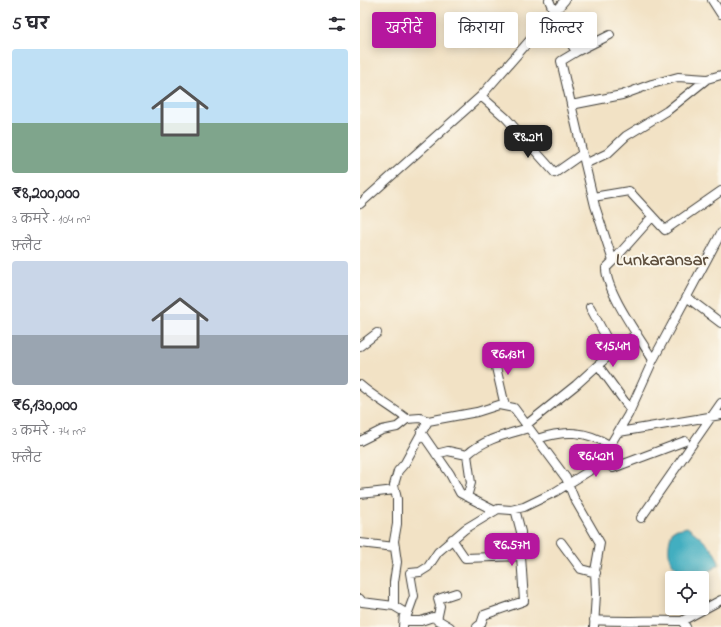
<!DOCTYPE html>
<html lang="hi">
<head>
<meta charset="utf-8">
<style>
  :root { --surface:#fff; --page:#f2f2f3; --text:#2b2b33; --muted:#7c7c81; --accent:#b5179e }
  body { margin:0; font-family:"Indie Flower","Playpen Sans Deva",sans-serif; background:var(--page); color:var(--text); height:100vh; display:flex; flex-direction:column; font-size:15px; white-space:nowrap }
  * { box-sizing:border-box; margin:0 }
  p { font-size:13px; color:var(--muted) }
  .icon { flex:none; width:22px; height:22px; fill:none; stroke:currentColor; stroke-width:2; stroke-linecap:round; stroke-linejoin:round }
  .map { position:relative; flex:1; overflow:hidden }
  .drawer { display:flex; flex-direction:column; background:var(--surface); width:360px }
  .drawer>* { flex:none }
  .guide { position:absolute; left:12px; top:12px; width:289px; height:36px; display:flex; gap:8px }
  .controls { position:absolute; left:305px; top:571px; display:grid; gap:8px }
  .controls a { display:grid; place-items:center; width:44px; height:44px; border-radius:4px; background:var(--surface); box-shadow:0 2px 10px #0003; font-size:20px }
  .price { position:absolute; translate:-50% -34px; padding:0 9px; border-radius:8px; background:var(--accent); color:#fff; font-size:13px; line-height:26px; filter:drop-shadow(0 1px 2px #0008) }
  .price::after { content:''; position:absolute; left:50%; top:24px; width:12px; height:9px; margin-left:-6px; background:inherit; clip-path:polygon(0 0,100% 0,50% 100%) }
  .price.selected { background:#222; color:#fff }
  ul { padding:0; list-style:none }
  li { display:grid; align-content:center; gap:8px; height:212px; padding:0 12px }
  li span { display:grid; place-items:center; height:124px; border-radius:4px; color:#555 }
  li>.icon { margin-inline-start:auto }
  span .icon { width:72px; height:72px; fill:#fffc; stroke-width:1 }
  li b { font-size:17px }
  h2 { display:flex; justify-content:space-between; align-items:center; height:48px; padding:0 12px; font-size:17px }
  .chip { padding:0 14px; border-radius:4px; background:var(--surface); box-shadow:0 2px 10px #0003; font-size:14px; line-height:36px }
  .chip.selected { background:var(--accent); color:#fff }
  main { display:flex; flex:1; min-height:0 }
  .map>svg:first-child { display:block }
  .water { fill:#42aec0; stroke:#2f656e }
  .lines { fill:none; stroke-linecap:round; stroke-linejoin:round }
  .minor-casing { stroke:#3c3a35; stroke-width:10 }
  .minor { stroke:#fff; stroke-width:8 }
  .labels { text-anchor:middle; stroke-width:4; stroke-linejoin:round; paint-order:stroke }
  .district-label { font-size:18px; font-weight:bold; fill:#5d4e3d; stroke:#fbf7ec }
</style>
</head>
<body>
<main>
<section class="drawer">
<h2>5 घर<svg class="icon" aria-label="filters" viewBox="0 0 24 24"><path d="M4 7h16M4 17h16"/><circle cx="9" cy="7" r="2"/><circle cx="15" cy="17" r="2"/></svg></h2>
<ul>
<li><span style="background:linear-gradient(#bfe0f5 60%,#7fa58c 0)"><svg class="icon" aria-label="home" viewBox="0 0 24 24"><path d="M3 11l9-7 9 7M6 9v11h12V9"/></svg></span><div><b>₹8,200,000</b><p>3 कमरे · 104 m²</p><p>फ़्लैट</p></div></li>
<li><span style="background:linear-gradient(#c9d6e8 60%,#9aa5b1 0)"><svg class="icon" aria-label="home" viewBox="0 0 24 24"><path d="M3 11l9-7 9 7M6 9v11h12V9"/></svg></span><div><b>₹6,130,000</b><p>3 कमरे · 74 m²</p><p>फ़्लैट</p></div></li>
</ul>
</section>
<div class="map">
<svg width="361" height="627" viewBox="0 0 361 627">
  <rect width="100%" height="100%" fill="#fbf7ec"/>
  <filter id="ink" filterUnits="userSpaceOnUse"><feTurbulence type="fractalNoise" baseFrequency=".025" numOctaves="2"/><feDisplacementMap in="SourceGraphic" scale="8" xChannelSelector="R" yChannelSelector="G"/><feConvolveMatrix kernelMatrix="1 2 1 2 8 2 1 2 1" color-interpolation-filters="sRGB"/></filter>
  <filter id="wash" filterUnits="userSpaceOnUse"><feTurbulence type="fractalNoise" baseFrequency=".012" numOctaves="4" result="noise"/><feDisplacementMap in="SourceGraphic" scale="16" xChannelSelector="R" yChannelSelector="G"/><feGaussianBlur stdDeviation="0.9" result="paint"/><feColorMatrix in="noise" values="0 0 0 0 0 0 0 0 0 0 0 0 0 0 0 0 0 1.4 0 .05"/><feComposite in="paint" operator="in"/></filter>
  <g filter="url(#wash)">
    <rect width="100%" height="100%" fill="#f2e2c5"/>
    <path class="water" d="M327 527C337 534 359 552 359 565L344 574 326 575C322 573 318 570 315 567 306 558 308 540 313 530Z"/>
  </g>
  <g filter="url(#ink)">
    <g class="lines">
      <g class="minor-casing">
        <path id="minor" d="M189 0 196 17 216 52 201 61 225 164
          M352 0 361 14
          M216 52 250 35
          M121 96 146 118 195 173 222 154
          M211 105 262 95 292 84 318 77 347 79
          M233 197 269 191 305 230 361 191
          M0 204 121 96 205 0
          M253 261 292 217
          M328 298 361 323
          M230 307 254 352
          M0 346 17 333
          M132 350 145 406
          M293 360C280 338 246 292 246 268L253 261 235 206 225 164 248 153 266 136 307 111 347 79 361 75
          M0 385C15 398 32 407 47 419L60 418 68 421
          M270 409 238 365 277 333
          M166 425 216 385 238 365
          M61 432 90 474 100 493 135 511
          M259 432 361 415
          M177 439C204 430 226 430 251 446
          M0 441 22 430 37 427 47 419
          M76 454 88 451 107 455 111 483 107 497
          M107 455C123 439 148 434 169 428
          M242 459 253 468 325 441
          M0 494 35 490
          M155 509 161 532V556
          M281 518 361 403
          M92 539 105 558 161 556 164 601 124 615 121 624 117 627
          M201 542 221 569 236 573
          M0 543 35 547
          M0 599 2 602 34 606
          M77 620 80 606 78 599 96 593
          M234 620C264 622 293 620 322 621L326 627
          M322 621 361 600
          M43 627 44 612 34 606V582L37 562 34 541 37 524V499L34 485 38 471 45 463 68 421 117 412 139 405 154 408 206 478 214 498 240 543 235 571 236 594 234 627
          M90 627 73 617 61 621H45L54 596 50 573 60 572 68 567 78 552 105 529 138 509 151 510 164 507 195 492 229 471 243 457 268 415 293 360 361 233"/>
      </g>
      <use href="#minor" class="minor"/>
    </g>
  </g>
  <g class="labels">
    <g class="district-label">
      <text x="302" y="265">Lunkaransar</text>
    </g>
  </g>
</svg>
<div class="controls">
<a><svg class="icon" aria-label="locate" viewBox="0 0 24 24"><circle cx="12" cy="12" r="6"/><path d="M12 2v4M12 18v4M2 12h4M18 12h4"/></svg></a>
</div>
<b class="price selected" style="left:168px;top:159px">₹8.2M</b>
<b class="price" style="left:253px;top:368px">₹15.4M</b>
<b class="price" style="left:148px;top:376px">₹6.13M</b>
<b class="price" style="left:236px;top:478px">₹6.42M</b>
<b class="price" style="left:152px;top:567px">₹6.57M</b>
<div class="guide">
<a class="chip selected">खरीदें</a>
<a class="chip">किराया</a>
<a class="chip">फ़िल्टर</a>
</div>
</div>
</main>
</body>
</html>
